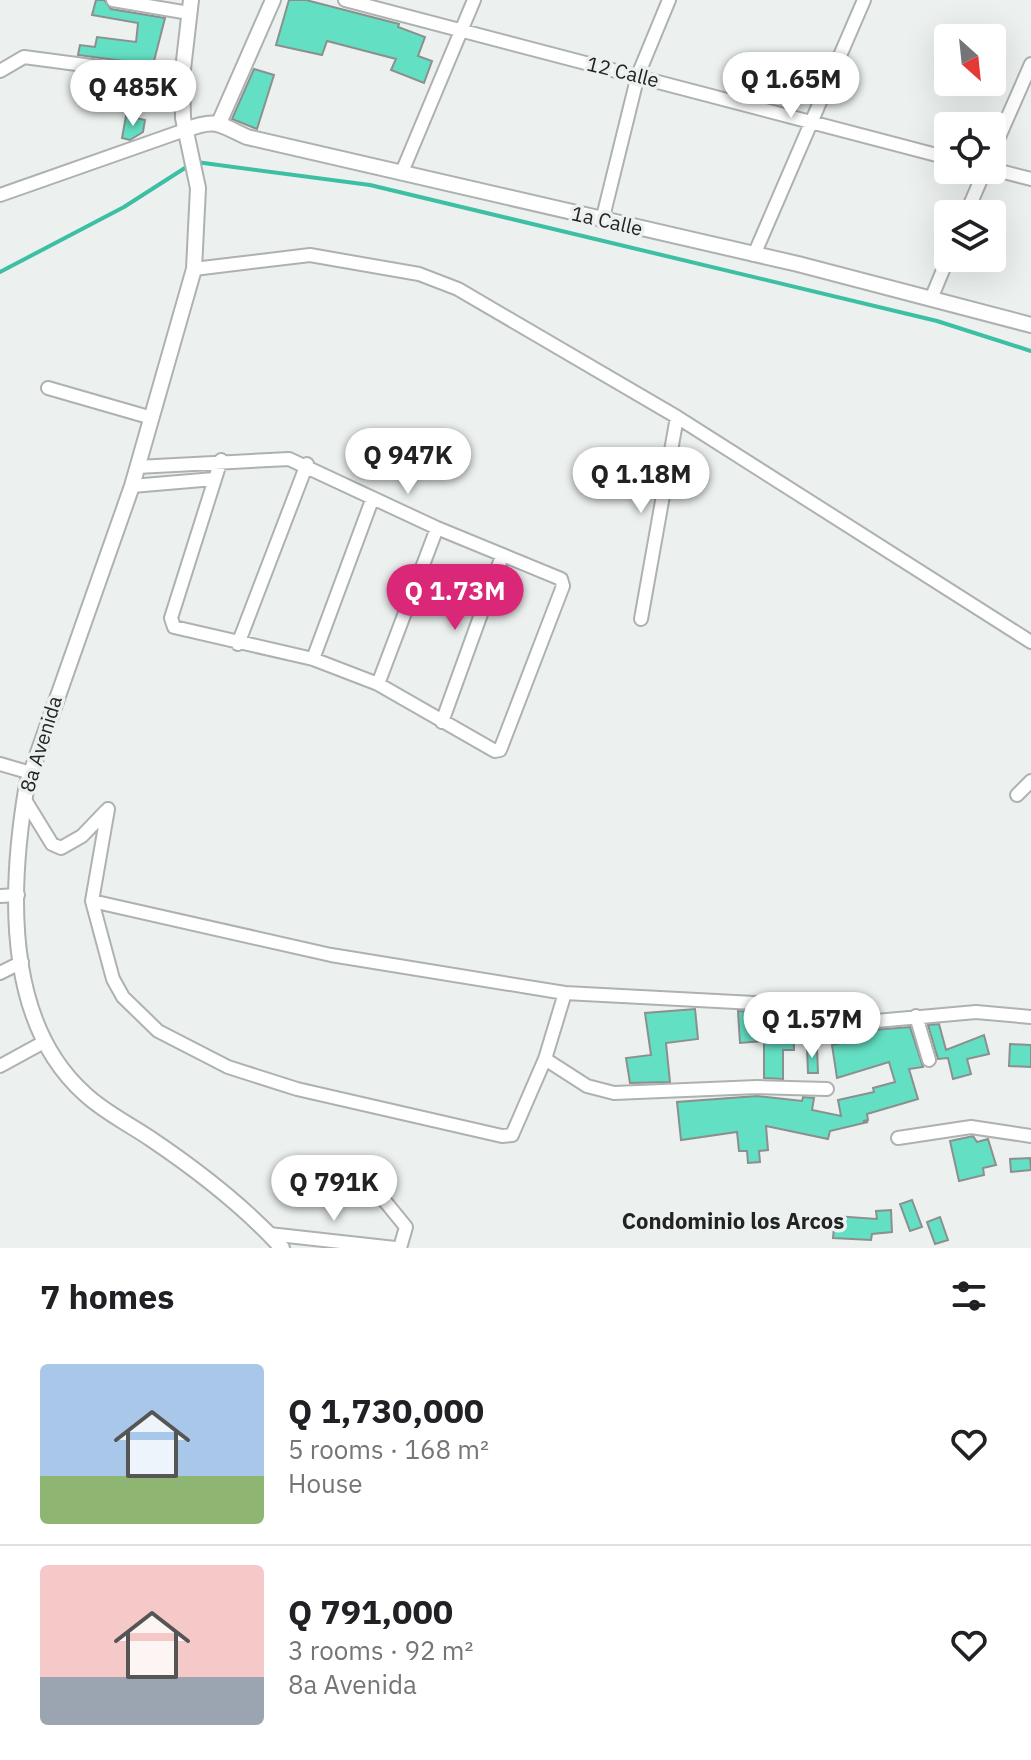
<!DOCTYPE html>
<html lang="en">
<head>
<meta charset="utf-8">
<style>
  :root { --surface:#fff; --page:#f2f2f2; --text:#202124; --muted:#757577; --line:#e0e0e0; --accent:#db2777 }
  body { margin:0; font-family:"IBM Plex Sans",sans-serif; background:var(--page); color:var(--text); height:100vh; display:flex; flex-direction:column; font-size:30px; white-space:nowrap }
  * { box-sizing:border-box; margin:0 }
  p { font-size:26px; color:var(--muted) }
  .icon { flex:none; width:44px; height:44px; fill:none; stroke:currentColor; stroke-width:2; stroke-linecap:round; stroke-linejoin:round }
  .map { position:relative; height:1248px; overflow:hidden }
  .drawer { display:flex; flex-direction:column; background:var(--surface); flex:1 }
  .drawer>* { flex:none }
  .needle { width:52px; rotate:153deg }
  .tools { position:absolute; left:934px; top:24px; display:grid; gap:16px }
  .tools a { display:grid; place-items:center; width:72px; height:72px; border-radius:8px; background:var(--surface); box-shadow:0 8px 32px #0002; font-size:40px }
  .price { position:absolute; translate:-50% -68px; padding:0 18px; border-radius:28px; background:#fff; color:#222; font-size:26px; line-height:52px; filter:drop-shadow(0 2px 4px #0008) }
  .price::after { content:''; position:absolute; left:50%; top:48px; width:24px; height:18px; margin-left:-12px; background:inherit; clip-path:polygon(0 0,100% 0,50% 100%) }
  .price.active { background:var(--accent); color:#fff }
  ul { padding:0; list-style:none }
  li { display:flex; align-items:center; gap:24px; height:200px; padding:0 40px }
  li+li { border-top:2px solid var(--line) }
  li span { display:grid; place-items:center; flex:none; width:224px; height:160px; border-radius:8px; color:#555 }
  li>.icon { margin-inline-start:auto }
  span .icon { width:96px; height:96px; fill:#fffc; stroke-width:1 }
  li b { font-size:34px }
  h2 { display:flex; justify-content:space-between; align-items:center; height:96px; padding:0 40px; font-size:34px }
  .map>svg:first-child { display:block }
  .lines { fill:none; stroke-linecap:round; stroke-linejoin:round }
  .stream { stroke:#3dbfa3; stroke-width:4 }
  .building { fill:#63dfc3; stroke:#8b908f; stroke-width:2 }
  .minor-casing { stroke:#adb2b1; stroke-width:16 }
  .tertiary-casing { stroke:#adb2b1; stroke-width:18 }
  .minor { stroke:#fff; stroke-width:12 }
  .tertiary { stroke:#fff; stroke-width:14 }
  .labels { text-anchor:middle; stroke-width:7; stroke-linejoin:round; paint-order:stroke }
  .street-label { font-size:20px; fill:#222423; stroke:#ecf1ef }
  .neighbourhood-label { font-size:22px; font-weight:bold; fill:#222423; stroke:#ecf1ef }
</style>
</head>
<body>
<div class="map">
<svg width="1031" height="1248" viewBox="0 0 1031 1248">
  <rect width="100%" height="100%" fill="#ecf1ef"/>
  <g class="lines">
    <path class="stream" d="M196 162 370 185 937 321 1031 351
      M0 272 124 207 188 166"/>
  </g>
  <path class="building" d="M96 0H104L111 9 165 18 153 65 78 55 80 45 95 47 97 37 136 42 138 23 92 15Z
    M289 0H306L399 24 398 27 425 37 418 56 432 61 424 83 391 70 396 59 327 41 322 55 276 45Z
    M254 69 274 75 257 129 232 119Z
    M126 116 145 120 143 132 130 140 122 138Z
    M695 1009 698 1039 666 1043 670 1082 630 1083 626 1058 651 1055 645 1013Z
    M738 1011 793 1015 794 1050H783V1079L764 1078V1041L740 1043Z
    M939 1024 946 1050 984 1035 989 1054 967 1059 971 1074 953 1079 948 1058 938 1059 928 1025Z
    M910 1027 923 1067 909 1069 918 1099 867 1114 868 1120 863 1121 868 1122 830 1131 828 1139 766 1126 768 1150 759 1151 760 1162 748 1163 747 1151H739L737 1132 681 1140 677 1102 757 1096 802 1101 803 1097 814 1098 812 1110 841 1116 838 1100 874 1092 873 1088 895 1082 889 1062 837 1078 832 1045 861 1039 860 1034 872 1030Z
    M1010 1044 1031 1045V1067L1009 1066Z
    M807 1048H817L818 1073H808Z
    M973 1136 977 1142 988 1139 996 1165 983 1168 984 1175 959 1181 950 1141Z
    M1030 1158 1031 1170 1011 1172 1010 1159Z
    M912 1200 922 1227 910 1231 900 1204Z
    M891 1210 892 1232 872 1234 871 1240 833 1238 835 1216 877 1219 876 1211Z
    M940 1217 948 1240 935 1244 927 1222Z"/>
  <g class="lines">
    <g class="minor-casing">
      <path id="minor" d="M113 0 189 13
        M345 0 948 158
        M0 71 24 57 182 78
        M992 153 1031 64
        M992 169 1031 179
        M402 172 474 0
        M0 195 185 130
        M966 214 985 170
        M602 221 638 75 669 0
        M754 255 864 0
        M194 269 310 255 419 274 458 289 677 417 1031 642
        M931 299 948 258
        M48 388 152 418
        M137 467 289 459 437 528 561 579 563 586 500 750 495 751 378 684 313 659 174 627 171 618 221 460
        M132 486 214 479
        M641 619 677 417
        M238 644 307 464
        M313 659 372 500
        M378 684 437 528
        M442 722 502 556
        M0 764 31 773
        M1017 795 1031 781
        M25 800 52 844 61 848 82 836 106 811
        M108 809 92 901 113 979 123 997 158 1031 228 1067 297 1089 502 1136 512 1135 545 1059 565 993
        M0 896 18 895
        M92 901 331 955 565 993 831 1007 865 1022 976 1012 1031 1017
        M0 973 22 962
        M916 1016 929 1060
        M545 1059 587 1086 614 1093 757 1087 827 1089
        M0 1066 44 1042
        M898 1138 971 1127 1031 1136
        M346 1164 366 1178 406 1227 400 1248
        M269 1234 395 1248"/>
    </g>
    <g class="tertiary-casing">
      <path id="tertiary" d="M191 0 182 78 183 118 198 188 194 269 132 486 27 784C10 883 2 1020 85 1094 104 1112 129 1124 151 1139 197 1170 244 1206 282 1248
        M219 123 273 0
        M185 130C217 118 218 124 247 137L798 264 1031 325"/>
    </g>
    <use href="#minor" class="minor"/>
    <use href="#tertiary" class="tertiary"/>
  </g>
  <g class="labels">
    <g class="street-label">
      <text transform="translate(623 72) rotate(14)" y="7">12 Calle</text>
      <text transform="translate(607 221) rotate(13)" y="7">1a Calle</text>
      <text transform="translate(41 744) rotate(-73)" y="7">8a Avenida</text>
    </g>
    <g class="neighbourhood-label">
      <text x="733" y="1229">Condominio los Arcos</text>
    </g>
  </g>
</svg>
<div class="tools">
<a><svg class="needle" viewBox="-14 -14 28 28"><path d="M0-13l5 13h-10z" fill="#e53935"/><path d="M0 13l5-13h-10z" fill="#757577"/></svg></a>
<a><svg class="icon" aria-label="locate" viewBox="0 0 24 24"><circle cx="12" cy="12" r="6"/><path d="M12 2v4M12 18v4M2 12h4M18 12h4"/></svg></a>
<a><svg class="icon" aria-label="layers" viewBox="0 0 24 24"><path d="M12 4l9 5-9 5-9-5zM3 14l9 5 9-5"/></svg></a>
</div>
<b class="price" style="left:791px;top:120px">Q 1.65M</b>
<b class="price" style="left:133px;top:128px">Q 485K</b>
<b class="price" style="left:408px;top:496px">Q 947K</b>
<b class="price" style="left:641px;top:515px">Q 1.18M</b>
<b class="price active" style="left:455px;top:632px">Q 1.73M</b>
<b class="price" style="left:812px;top:1060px">Q 1.57M</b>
<b class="price" style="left:334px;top:1223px">Q 791K</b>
</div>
<section class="drawer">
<h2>7 homes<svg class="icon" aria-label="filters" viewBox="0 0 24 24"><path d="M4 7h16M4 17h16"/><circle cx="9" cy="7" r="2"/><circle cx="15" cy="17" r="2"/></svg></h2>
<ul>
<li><span style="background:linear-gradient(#a9c7e8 70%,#8fb573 0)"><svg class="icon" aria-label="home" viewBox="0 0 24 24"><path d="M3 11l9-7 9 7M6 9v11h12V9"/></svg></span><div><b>Q 1,730,000</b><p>5 rooms · 168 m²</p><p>House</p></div><svg class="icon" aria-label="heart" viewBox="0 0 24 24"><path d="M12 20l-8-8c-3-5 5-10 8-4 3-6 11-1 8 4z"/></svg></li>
<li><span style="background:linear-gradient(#f6c9c9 70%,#9aa5b1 0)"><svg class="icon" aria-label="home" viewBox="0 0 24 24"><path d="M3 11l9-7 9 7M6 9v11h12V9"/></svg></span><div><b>Q 791,000</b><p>3 rooms · 92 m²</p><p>8a Avenida</p></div><svg class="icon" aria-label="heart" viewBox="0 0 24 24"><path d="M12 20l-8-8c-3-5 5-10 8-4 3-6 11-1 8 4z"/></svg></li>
</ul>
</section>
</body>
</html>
